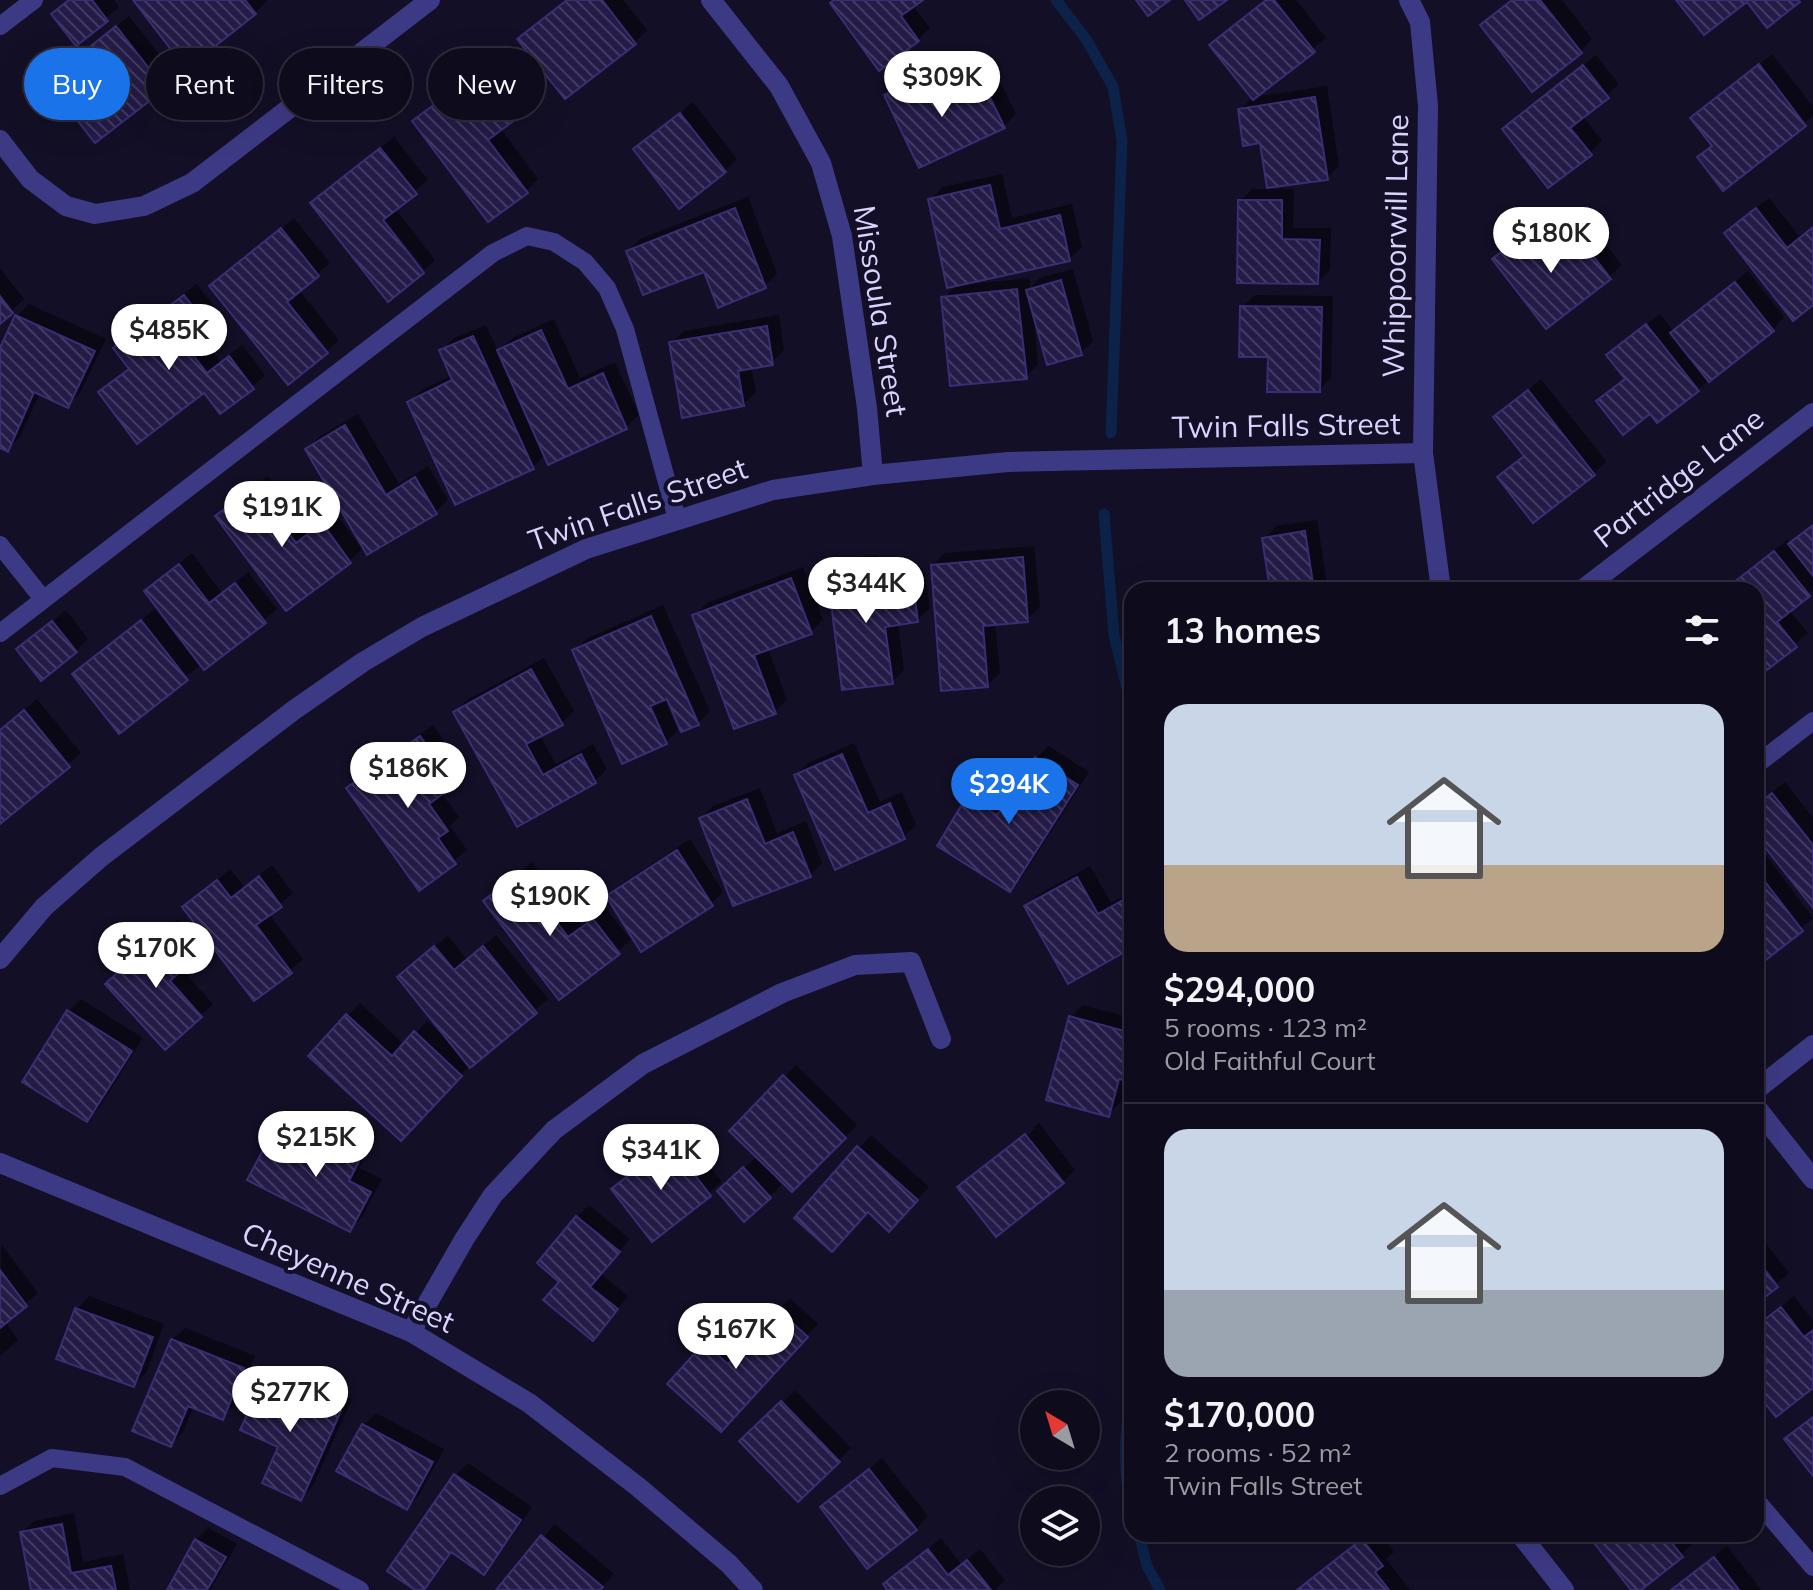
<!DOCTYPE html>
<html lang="en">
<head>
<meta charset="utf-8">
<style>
  :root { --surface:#0e0b1c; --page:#1c1929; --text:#f1f3f6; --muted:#9b9ba3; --line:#2e2b3b; --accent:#1a73e8 }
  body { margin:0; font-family:Mulish,sans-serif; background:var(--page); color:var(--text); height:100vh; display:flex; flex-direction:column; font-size:30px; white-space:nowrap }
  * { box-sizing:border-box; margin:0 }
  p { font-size:26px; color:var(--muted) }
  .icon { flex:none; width:44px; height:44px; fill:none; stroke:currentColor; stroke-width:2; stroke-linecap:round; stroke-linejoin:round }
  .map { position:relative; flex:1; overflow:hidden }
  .panel { position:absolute; left:1124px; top:582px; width:640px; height:960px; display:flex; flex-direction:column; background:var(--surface); border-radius:24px; box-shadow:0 8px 32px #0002,0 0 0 2px var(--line) }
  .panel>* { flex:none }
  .banner { position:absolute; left:24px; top:48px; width:760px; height:72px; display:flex; gap:16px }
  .needle { width:52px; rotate:322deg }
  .controls { position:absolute; left:1020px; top:1390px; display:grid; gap:16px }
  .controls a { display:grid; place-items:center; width:80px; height:80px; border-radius:50%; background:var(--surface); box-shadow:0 8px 32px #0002,0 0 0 2px var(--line); font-size:40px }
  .price { position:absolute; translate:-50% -68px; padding:0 18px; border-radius:28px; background:#fff; color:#222; font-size:26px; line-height:52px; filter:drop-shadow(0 2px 4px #0008) }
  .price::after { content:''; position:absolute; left:50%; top:48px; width:24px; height:18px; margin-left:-12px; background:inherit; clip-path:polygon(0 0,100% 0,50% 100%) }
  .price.on { background:var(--accent); color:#fff }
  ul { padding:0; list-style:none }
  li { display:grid; align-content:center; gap:16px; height:424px; padding:0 40px }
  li+li { border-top:2px solid var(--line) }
  li span { display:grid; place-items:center; height:248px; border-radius:24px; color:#555 }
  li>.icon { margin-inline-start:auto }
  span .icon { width:144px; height:144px; fill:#fffc; stroke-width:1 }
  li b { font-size:34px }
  h2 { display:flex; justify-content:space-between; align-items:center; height:96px; padding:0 40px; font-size:34px }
  .tag { padding:0 28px; border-radius:36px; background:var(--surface); box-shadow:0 8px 32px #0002,0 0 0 2px var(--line); font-size:28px; line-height:72px }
  .tag.on { background:var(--accent); color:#fff }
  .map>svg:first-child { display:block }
  .shadow { fill:#0007 }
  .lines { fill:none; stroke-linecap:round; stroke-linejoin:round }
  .stream { stroke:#0c2248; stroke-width:11 }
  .building { fill:url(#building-back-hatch); stroke:#3b2d73; stroke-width:2 }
  .service { stroke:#3d3a85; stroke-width:18 }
  .minor { stroke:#3d3a85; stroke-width:20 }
  .tertiary { stroke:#3d3a85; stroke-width:20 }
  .labels { text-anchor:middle; stroke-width:8; stroke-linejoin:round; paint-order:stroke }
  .street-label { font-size:30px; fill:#d9d4ff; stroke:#130f26 }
</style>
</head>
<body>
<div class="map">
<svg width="1813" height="1590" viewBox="0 0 1813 1590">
  <defs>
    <pattern id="building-back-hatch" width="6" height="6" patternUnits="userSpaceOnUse" patternTransform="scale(2)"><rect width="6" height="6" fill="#241b47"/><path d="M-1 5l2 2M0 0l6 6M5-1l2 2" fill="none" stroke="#433b63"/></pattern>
  </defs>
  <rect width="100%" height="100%" fill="#130f26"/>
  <path class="shadow" d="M69 0H114L119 7 76 43 54 15Z
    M135 0H266L267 1 255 13Z
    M567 0H623L647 30 635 42 520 39Z
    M836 0H920L913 5 930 28 917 40Z
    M1266 0H1296L1326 38 1254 97 1327 86 1339 166 1327 178 1262 140 1240 110 1253 97 1212 45Z
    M1511 0H1562L1592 39 1580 52 1483 25Z
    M129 16 175 75 163 87 49 81Z
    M514 44 547 90 500 128 538 179 526 191 415 121 427 109Z
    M1772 54 1813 107V116L1724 188 1700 157 1713 144 1693 118Z
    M1596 55 1619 84 1583 116 1602 141 1590 153 1505 129Z
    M940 63 953 91 995 72 1016 114 1003 127 887 95 899 83Z
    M693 102 737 159 725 171 635 150Z
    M394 137 428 180 395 208 435 260 425 270 378 211 313 203Z
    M1002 174 1012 218 1072 204 1082 247 1069 259 971 281V284L1029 278 1030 288 1040 278 1073 269 1093 341 1081 353 1034 319 1038 364 1026 377 944 298 958 284 930 200 942 187Z
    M1252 189H1294L1293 228H1331L1330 270 1318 282 1240 201Z
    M748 197 777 274 765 286 628 251 640 239Z
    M1769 198 1800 237 1813 227V302L1739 221Z
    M1546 216 1569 245 1592 227 1622 265 1609 277 1495 259Z
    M294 218 330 263 299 290 339 340 326 352 212 286Z
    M0 268 24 299 0 321Z
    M1748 271 1784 317 1772 330 1697 390 1651 411 1599 401 1626 377 1621 343 1660 314 1674 332Z
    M197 284 228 325 206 344 220 362 242 345 265 375 252 387 101 392 130 367 115 348 127 336Z
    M1255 295 1333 296 1331 378 1319 390 1242 307Z
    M29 304 106 339 80 393 68 405 40 393 20 437 8 449 0 446V352L17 316Z
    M779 315 784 350 772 363 751 366 756 392 743 405 671 343 684 331Z
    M554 319 580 378 615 362 639 415 626 427 549 463 546 454 533 467 410 402 422 390 452 375 441 351 454 338 486 325 498 352 512 338Z
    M1541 379 1606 461 1594 474 1499 477 1525 454 1496 417Z
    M358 414 399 484 428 466 448 500 435 512 367 552 307 449 319 437Z
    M268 476 309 532 335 512 362 549 350 561 286 608 218 516Z
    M1317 520 1328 590H1272L1264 539 1276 526Z
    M1813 524V590L1789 610 1808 633 1756 677V590H1724L1787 540 1791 544Z
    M1034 546 1040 607 1027 620 995 623 1000 673 987 685 933 565 945 553Z
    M192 553 222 593 248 572 277 609 205 667 146 592Z
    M878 555 880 578 925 573 930 608 917 620 898 623 904 670 892 682 829 572 841 559Z
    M803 567 823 620 810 632 768 648 787 700 775 712 695 615 707 603Z
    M663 605 710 711 698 723 668 697 664 698 678 730 666 742 574 651 586 639Z
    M155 609 199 666 119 731 75 674Z
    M66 610 88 639 76 651 19 649Z
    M544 658 574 711 561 723 540 735 556 764 593 744 607 769 595 781 518 824 455 712 467 700Z
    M37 699 81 753 0 822V730Z
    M433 725 466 772 441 793 459 817 450 826 467 850 420 888 349 788 361 776Z
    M854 743 880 802 902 792 916 825 904 837 836 867 796 775 808 763Z
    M1049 746 1089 772 1022 877 1010 889 969 798 981 785 1008 802 1036 758Z
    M1785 782 1813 818V905L1756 832V805Z
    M760 788 777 833 806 821 822 863 810 875 701 818 713 806Z
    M690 839 723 892 711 904 608 897 620 885Z
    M1764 853 1813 918 1758 963 1756 960V859Z
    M532 862 581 926 606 908 631 940 560 997 486 901Z
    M272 865 293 893 269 914 303 959 290 971 185 907 230 869 244 887Z
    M1090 866 1111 903 1132 891V945L1026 907 1039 894Z
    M178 919 202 947 181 968 213 1004 165 1048 120 972Z
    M496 935 548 999 470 1065 414 1126 311 1055 360 1003 405 1045 427 1021 444 1036 446 1035 411 965 448 936 467 960Z
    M81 999 143 1038 99 1108 86 1120 69 1011Z
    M1083 1005 1132 1018V1080L1127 1079 1121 1102 1108 1114 1071 1017Z
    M796 1065 857 1125 792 1190 778 1175 775 1178 781 1185 769 1197 731 1179 758 1156 732 1131Z
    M345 1118 377 1134 359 1168 382 1179 362 1217 350 1229 270 1140 283 1128 324 1148 333 1130Z
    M1039 1123 1075 1170 1063 1182 970 1180 1035 1129 1033 1128Z
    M683 1132 722 1182 653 1239 614 1189Z
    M871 1135 929 1187 901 1217 868 1210 796 1218Z
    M589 1205 630 1239 601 1274 628 1296 605 1326 562 1282 577 1217Z
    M1756 1231 1789 1273 1756 1301Z
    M1 1244 38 1293 5 1321 18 1340 0 1356Z
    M89 1296 164 1324 146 1373 134 1385 59 1358 77 1309Z
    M1794 1296 1813 1321V1386L1756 1389V1372L1769 1361 1756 1344V1327Z
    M790 1298 818 1324 733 1417 670 1384 718 1332 740 1352Z
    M185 1328 255 1356 234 1405 222 1418 194 1406 183 1432 171 1445 172 1340Z
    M278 1366 352 1399 313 1486 301 1498 281 1446 266 1379Z
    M795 1390 851 1448 798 1499 742 1441Z
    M376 1413 444 1449 419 1495 407 1507 338 1470 364 1425Z
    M882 1458 928 1516 916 1529 822 1508Z
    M468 1463 532 1507 496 1560 484 1572 453 1551 433 1579 423 1590H419L390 1571 456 1475Z
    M74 1513 83 1562 123 1554 130 1590H33L22 1533 34 1521Z
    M555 1524 614 1574 600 1590H498Z
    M208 1528 237 1544 210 1590H169L196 1540Z
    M1367 1534H1380L1394 1552 1386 1559 1410 1590H1300L1312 1578Z
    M1589 1534H1687L1694 1543 1638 1590H1633Z
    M941 1538 961 1564 980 1549 1005 1580 995 1590H890L885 1584Z
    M1727 1546 1761 1590H1671Z"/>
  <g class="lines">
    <path class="stream" d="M1056 0 1086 39 1113 87 1122 141 1111 433
      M1104 514 1114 635 1132 710
      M1132 1397C1123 1432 1123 1474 1132 1509
      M1139 1534 1147 1566 1160 1590"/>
  </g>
  <path class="building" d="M69 0H92L108 21 76 46 51 14Z
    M133 0H245L256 14 186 69Z
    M567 0H602L636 44 565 99 517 39Z
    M834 0H923L901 16 919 41 879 71 830 3Z
    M1136 0H1170L1148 16Z
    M1185 0H1227L1199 20Z
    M1266 0H1274L1315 52 1253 100 1209 45Z
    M1512 0H1540L1582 53 1532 92 1480 25Z
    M1676 0H1798L1800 2 1767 28 1747 2 1704 35Z
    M116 26 165 89 95 143 47 81Z
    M501 55 537 103 488 140 528 193 488 222 412 121Z
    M1759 64 1806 126 1723 191 1697 157 1712 146 1690 118Z
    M1583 65 1609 98 1570 128 1592 155 1548 188 1502 129Z
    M927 74 941 102 983 83 1005 128 919 168 884 95Z
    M1315 97 1328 180 1267 188 1260 143 1243 146 1238 109Z
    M680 113 726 172 679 209 633 149Z
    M380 148 417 194 383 220 424 273 388 302 310 203Z
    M990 185 1000 229 1060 215 1070 261 947 288 928 199Z
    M1238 200H1282V239L1320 240 1318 284 1237 283Z
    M735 208 766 288 718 308 704 272 643 295 626 251Z
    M1756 208 1787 248 1813 227V305L1793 321 1724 233Z
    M1533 227 1556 256 1579 238 1611 279 1546 329 1492 259Z
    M281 228 319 276 287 302 328 353 288 385 209 286Z
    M1061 280 1082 355 1047 365 1026 290Z
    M1735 282 1774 331 1709 382 1670 333Z
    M1017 289 1027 379 950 386 941 297Z
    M184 295 217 338 193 355 207 373 229 356 254 389 220 414 204 393 137 444 98 392 129 369 113 348Z
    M0 296 13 313 0 324Z
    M1240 306 1322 307 1320 392H1267L1268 357H1239Z
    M15 315 95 351 68 408 34 392 8 452 0 448V348Z
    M1646 324 1699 391 1657 423 1650 414 1623 435 1596 401 1625 379 1606 355Z
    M767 326 773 365 738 371 744 406 682 418 669 342Z
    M541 330 568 389 603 373 627 429 548 465 497 350Z
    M473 336 534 469 455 505 407 402 452 380 439 350Z
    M1528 390 1595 475 1533 523 1497 477 1524 456 1493 417Z
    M345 425 386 495 415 477 437 514 367 555 305 449Z
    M255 486 296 543 322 523 351 563 286 611 215 516Z
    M1813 525V576L1788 544Z
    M1305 531 1314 590H1270L1262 538Z
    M1774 551 1810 596 1777 622 1797 647 1767 670 1756 655V590H1724Z
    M1023 557 1028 622 983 626 988 687 941 691 931 565Z
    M179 564 209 603 235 583 266 623 204 670 144 591Z
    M866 566 868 589 913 584 918 622 885 627 893 684 842 690 827 571Z
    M791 578 812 634 754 655 776 714 734 729 692 615Z
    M651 616 699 725 681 732 667 699 650 706 667 744 622 764 572 650Z
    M141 620 188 680 119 734 72 674Z
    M52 621 77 652 41 681 16 649Z
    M531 669 563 725 526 744 543 775 581 754 596 783 517 827 453 712Z
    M24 710 70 767 0 824V730Z
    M420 736 455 785 429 804 448 831 438 838 456 864 419 891 346 788Z
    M842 754 868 813 890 803 905 839 835 870 794 775Z
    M1035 757 1078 785 1010 892 937 846 967 796 997 815Z
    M1772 793 1813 845V908L1756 836V806Z
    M747 799 765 844 793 832 811 877 733 906 699 818Z
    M677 850 713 906 641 952 606 896Z
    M1756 870 1803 931 1758 966 1756 963Z
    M519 873 568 937 593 919 620 954 559 1000 483 901Z
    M259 876 282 907 256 925 292 973 254 1001 182 907 217 880 231 898Z
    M1077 877 1098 914 1132 895V948L1068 984 1024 906Z
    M164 930 192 961 170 981 202 1017 165 1050 105 984Z
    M434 946 454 970 483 946 537 1013 470 1068 397 977Z
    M67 1010 132 1051 87 1122 22 1082Z
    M346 1014 392 1056 414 1031 462 1076 401 1141 308 1056Z
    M1069 1016 1132 1033V1082L1119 1079 1109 1117 1046 1100Z
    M783 1075 846 1138 792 1192 729 1131Z
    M331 1129 366 1147 349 1181 371 1192 350 1232 247 1180 269 1139 315 1161Z
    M1025 1134 1064 1183 996 1237 957 1187Z
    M670 1143 711 1196 652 1242 611 1189Z
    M857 1146 918 1200 889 1232 868 1212 832 1252 794 1218Z
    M743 1167 771 1198 744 1222 717 1191Z
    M576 1216 620 1252 590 1287 618 1309 593 1341 543 1300 559 1282 537 1263Z
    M1756 1258 1778 1287 1756 1304Z
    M0 1270 27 1306 0 1328Z
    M1781 1307 1804 1337 1813 1330V1388L1776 1417 1756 1392V1371L1768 1362 1756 1347V1326Z
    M75 1308 153 1337 134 1387 56 1359Z
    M777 1309 808 1337 721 1432 667 1384 704 1343 728 1364Z
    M171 1339 244 1368 223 1420 188 1406 171 1447 132 1431Z
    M264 1377 341 1411 301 1501 262 1483 278 1447 240 1430Z
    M781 1401 840 1462 798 1502 739 1441Z
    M1813 1417V1476L1784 1439Z
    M362 1424 433 1462 407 1510 336 1471Z
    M869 1469 917 1530 867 1569 820 1507Z
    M454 1474 521 1520 484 1575 451 1552 424 1590H415L387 1571Z
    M62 1524 71 1573 111 1566 116 1590H31L20 1532Z
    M1587 1534H1665L1683 1557 1641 1590H1631Z
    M541 1535 603 1587 600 1590H496Z
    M195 1539 226 1557 207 1590H167Z
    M1362 1539 1383 1566 1375 1572 1389 1590H1297Z
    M928 1549 948 1575 967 1560 991 1590H887L883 1584Z
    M1714 1557 1739 1590H1671Z"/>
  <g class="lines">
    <path class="service" d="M0 26 34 0
      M0 545 43 599
      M0 633 493 253 527 236 554 242 585 262 607 288 625 329 677 519
      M1756 765 1813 721
      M0 1486 52 1458 125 1467 360 1590
      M1756 1500 1813 1567"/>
    <path class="minor" d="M711 0 779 86 821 163 842 236 867 408 873 475
      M1409 0 1420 22 1428 106 1423 453 1441 590
      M0 140 30 179 66 206 95 214 144 206 192 183 430 0
      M1582 590 1813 413
      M0 959 44 907 101 857 294 710 363 662 422 627 586 549 773 490 873 475 1008 462 1423 453
      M1756 1090 1813 1045
      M1756 1107 1813 1179
      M411 1332 465 1238 493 1195 554 1130 643 1064 782 993 855 965 911 962 941 1039
      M1520 1534 1564 1590"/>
    <path class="tertiary" d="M0 1163 411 1332 529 1403 637 1486 729 1564 753 1590"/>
  </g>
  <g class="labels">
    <g class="street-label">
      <text transform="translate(1396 246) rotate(-89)" y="10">Whippoorwill Lane</text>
      <text transform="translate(880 311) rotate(81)" y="10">Missoula Street</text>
      <text transform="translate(1286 426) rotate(-1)" y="10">Twin Falls Street</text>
      <text transform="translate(1679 478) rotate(-38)" y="10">Partridge Lane</text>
      <text transform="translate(638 505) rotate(-19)" y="10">Twin Falls Street</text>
      <text transform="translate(348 1278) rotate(24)" y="10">Cheyenne Street</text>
    </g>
  </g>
</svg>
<div class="controls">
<a><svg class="needle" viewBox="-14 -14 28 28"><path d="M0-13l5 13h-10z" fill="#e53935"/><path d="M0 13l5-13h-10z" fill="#9b9ba3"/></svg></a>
<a><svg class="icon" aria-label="layers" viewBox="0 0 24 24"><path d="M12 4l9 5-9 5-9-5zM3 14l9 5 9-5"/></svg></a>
</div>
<b class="price" style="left:942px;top:119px">$309K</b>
<b class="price" style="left:1551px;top:275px">$180K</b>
<b class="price" style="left:169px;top:372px">$485K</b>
<b class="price" style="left:282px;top:549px">$191K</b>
<b class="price" style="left:866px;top:625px">$344K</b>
<b class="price" style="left:408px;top:810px">$186K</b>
<b class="price on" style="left:1009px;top:826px">$294K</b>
<b class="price" style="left:550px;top:938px">$190K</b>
<b class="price" style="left:156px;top:990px">$170K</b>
<b class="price" style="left:316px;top:1179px">$215K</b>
<b class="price" style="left:661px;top:1192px">$341K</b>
<b class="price" style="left:736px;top:1371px">$167K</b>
<b class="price" style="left:290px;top:1434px">$277K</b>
<div class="banner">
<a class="tag on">Buy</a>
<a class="tag">Rent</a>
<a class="tag">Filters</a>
<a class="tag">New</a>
</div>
<section class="panel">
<h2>13 homes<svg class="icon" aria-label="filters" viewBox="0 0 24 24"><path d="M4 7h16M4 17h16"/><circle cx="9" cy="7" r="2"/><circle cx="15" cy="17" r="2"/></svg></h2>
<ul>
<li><span style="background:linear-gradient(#c9d6e8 65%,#b9a48a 0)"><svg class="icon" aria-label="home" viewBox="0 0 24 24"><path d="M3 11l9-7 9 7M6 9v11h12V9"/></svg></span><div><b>$294,000</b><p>5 rooms · 123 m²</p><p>Old Faithful Court</p></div></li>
<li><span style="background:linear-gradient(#c9d6e8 65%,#9aa5b1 0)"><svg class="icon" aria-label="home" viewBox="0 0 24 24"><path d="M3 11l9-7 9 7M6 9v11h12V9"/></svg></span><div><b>$170,000</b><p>2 rooms · 52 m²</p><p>Twin Falls Street</p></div></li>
</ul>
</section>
</div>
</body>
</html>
